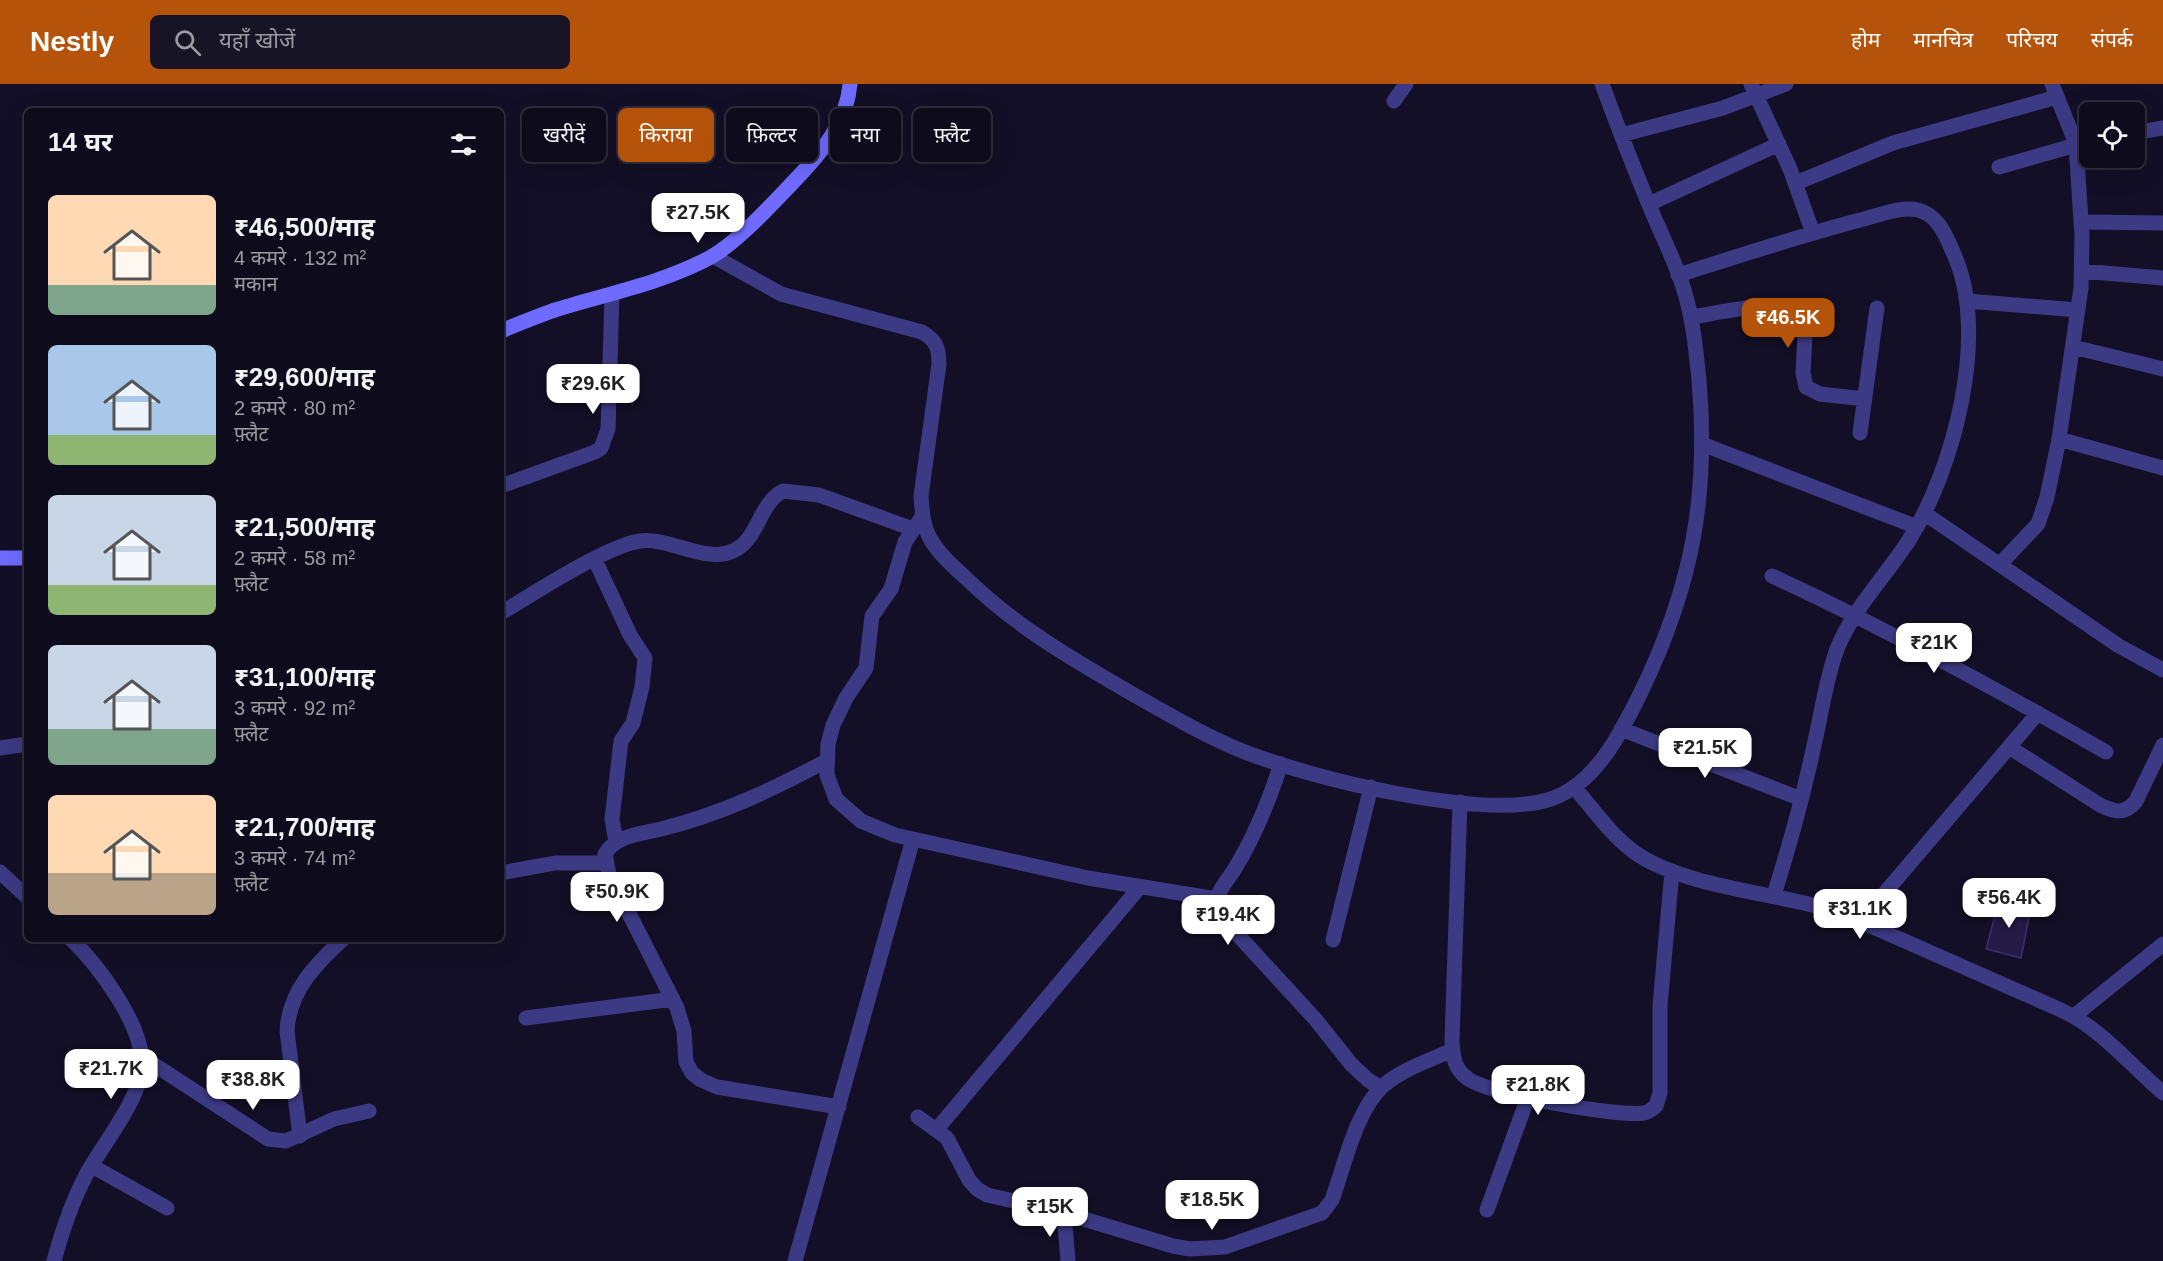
<!DOCTYPE html>
<html lang="hi">
<head>
<meta charset="utf-8">
<style>
  :root { --surface:#0e0b1c; --page:#171425; --text:#f1f3f6; --muted:#9b9ba3; --line:#2e2b3b; --accent:#b45309 }
  body { margin:0; font-family:Helvetica,"Noto Sans Devanagari",sans-serif; background:var(--page); color:var(--text); height:100vh; display:flex; flex-direction:column; font-size:22px; white-space:nowrap }
  * { box-sizing:border-box; margin:0 }
  p { font-size:20px; color:var(--muted) }
  .icon { flex:none; width:33px; height:33px; fill:none; stroke:currentColor; stroke-width:2; stroke-linecap:round; stroke-linejoin:round }
  .map { position:relative; flex:1; overflow:hidden }
  .details { position:absolute; left:24px; top:24px; width:480px; height:834px; display:flex; flex-direction:column; background:var(--surface); border-radius:9px; box-shadow:0 6px 24px #0002,0 0 0 2px var(--line) }
  .details>* { flex:none }
  .banner { position:absolute; left:522px; top:24px; width:570px; height:54px; display:flex; gap:12px }
  .controls { position:absolute; left:2079px; top:18px; display:grid; gap:12px }
  .controls a { display:grid; place-items:center; width:66px; height:66px; border-radius:9px; background:var(--surface); box-shadow:0 6px 24px #0002,0 0 0 2px var(--line); font-size:30px }
  .price { position:absolute; translate:-50% -51px; padding:0 14px; border-radius:12px; background:#fff; color:#222; font-size:20px; line-height:39px; filter:drop-shadow(0 2px 3px #0008) }
  .price::after { content:''; position:absolute; left:50%; top:36px; width:18px; height:14px; margin-left:-9px; background:inherit; clip-path:polygon(0 0,100% 0,50% 100%) }
  .price.on { background:var(--accent); color:#fff }
  ul { padding:0; list-style:none }
  li { display:flex; align-items:center; gap:18px; height:150px; padding:0 24px }
  li span { display:grid; place-items:center; flex:none; width:168px; height:120px; border-radius:9px; color:#555 }
  li>.icon { margin-inline-start:auto }
  span .icon { width:72px; height:72px; fill:#fffc; stroke-width:1 }
  li b { font-size:26px }
  h2 { display:flex; justify-content:space-between; align-items:center; height:72px; padding:0 24px; font-size:26px }
  .pill { padding:0 21px; border-radius:9px; background:var(--surface); box-shadow:0 6px 24px #0002,0 0 0 2px var(--line); font-size:21px; line-height:54px }
  .pill.on { background:var(--accent); color:#fff }
  header { display:flex; align-items:center; gap:36px; box-sizing:border-box; height:84px; padding:0 30px; background:var(--accent); color:#fff }
  header strong { font-size:28px }
  nav { display:flex; gap:33px; margin-inline-start:auto; font-size:21px }
  .search { width:420px; height:54px; background:var(--page); display:flex; align-items:center; gap:15px; box-sizing:border-box; padding:0 21px; border-radius:9px; color:var(--muted); font-size:22px }
  .map>svg:first-child { display:block }
  .building { fill:#241b47; stroke:#3b2d73; stroke-width:1.5 }
  .lines { fill:none; stroke-linecap:round; stroke-linejoin:round }
  .street { stroke:#3d3a85; stroke-width:15 }
  .secondary { stroke:#6f6bff; stroke-width:15 }
</style>
</head>
<body>
<header>
<strong>Nestly</strong>
<div class="search"><svg class="icon" aria-label="search" viewBox="0 0 24 24"><circle cx="10" cy="10" r="6"/><path d="M15 15l6 6"/></svg>यहाँ खोजें</div>
<nav><a>होम</a><a>मानचित्र</a><a>परिचय</a><a>संपर्क</a></nav>
</header>
<div class="map">
<svg width="2163" height="1177" viewBox="0 0 2163 1177">
  <rect width="100%" height="100%" fill="#130f26"/>
  <path class="building" d="M1999 816 2031 824 2021 874 1986 865Z"/>
  <g class="lines">
    <path class="street" d="M1751 0 1790 85 1813 149
      M2052 0 2076 60 2082 152 2081 204 2059 355 2163 384
      M1394 17 1406 0
      M2134 49 2163 44
      M1621 51 1723 24 1786 0
      M1999 83 2090 57
      M1796 99 1893 59 2057 13
      M1649 120 1779 60
      M2081 138 2163 139
      M713 172 781 210 922 248C936 256 939 264 939 280L921 412C922 427 923 443 931 456 940 471 954 483 967 495 1015 542 1072 575 1129 608 1166 629 1205 652 1245 668 1311 694 1483 737 1551 715 1597 699 1622 647 1642 606 1692 502 1709 412 1699 296 1696 266 1693 235 1684 206 1677 182 1665 158 1655 135 1636 90 1619 46 1602 0
      M2082 187 2163 194
      M1678 191C1739 172 1799 152 1860 136 1877 132 1900 122 1918 126 1940 131 1948 157 1956 175 1988 253 1954 383 1911 453 1887 491 1854 523 1837 565 1826 595 1822 626 1815 657 1804 709 1790 760 1774 811
      M1967 217 2078 226
      M1691 233C1715 230 1793 210 1806 232L1803 289 1806 303 1820 310 1865 315
      M2073 263 2163 285
      M1860 349 1877 224
      M1702 360 1917 443
      M501 402 595 368 601 364 608 345 612 210
      M1924 429 2119 562 2163 586
      M922 433 905 458 891 505 872 532 866 584 846 614 833 641 828 660 827 691 836 715 861 737 895 751 1088 794 1217 815
      M595 476 630 551 645 574 642 603 633 639 621 657 612 735 616 758
      M2000 480 2038 440 2047 413 2059 355
      M1772 492C1887 545 1996 605 2106 668
      M501 529C533 510 606 462 640 457 671 453 706 481 735 466 759 454 759 419 783 407L819 411 913 445
      M1621 645 1801 715
      M2009 663 2100 721C2114 728 2125 731 2136 717L2163 661
      M0 664 27 660
      M826 677C774 705 719 731 661 745 641 750 616 751 605 770L609 790 677 924 684 947 686 978 692 989 701 996 717 1003 839 1023
      M1281 680C1269 717 1255 752 1234 786 1227 797 1213 812 1216 827L1316 936 1351 980 1368 996 1381 1004
      M1574 703C1594 726 1612 753 1637 770 1688 804 1778 809 1839 828L2061 926C2102 945 2129 980 2163 1009
      M1460 718 1452 957C1453 972 1454 985 1467 994 1487 1010 1617 1033 1644 1029 1649 1028 1652 1025 1656 1022L1660 1009V922L1672 787
      M0 788 27 813
      M501 789 555 779H607
      M1860 838 2038 629
      M1333 856 1371 703
      M2074 932 2163 860
      M526 934 673 915
      M141 972 268 1055 286 1057 334 1035 369 1027
      M918 1033 947 1054 969 1096 977 1105 987 1111 1054 1126 1173 1162 1190 1165 1225 1163 1322 1129 1332 1116C1344 1083 1356 1026 1383 1002 1402 985 1429 977 1452 966
      M937 1045 1139 804
      M300 1052 287 947C289 907 315 881 343 855
      M92 1082 167 1124
      M1487 1126 1528 1013
      M1064 1129 1068 1177
      M54 1177C62 1147 72 1118 86 1091 102 1061 141 1015 142 981 143 941 99 882 71 855
      M795 1177 913 755"/>
    <path class="secondary" d="M501 247C518 240 535 233 552 227 605 210 661 200 711 173 739 157 775 117 798 93 823 67 847 37 850 0
      M0 474H27"/>
  </g>
</svg>
<div class="controls">
<a><svg class="icon" aria-label="locate" viewBox="0 0 24 24"><circle cx="12" cy="12" r="6"/><path d="M12 2v4M12 18v4M2 12h4M18 12h4"/></svg></a>
</div>
<b class="price" style="left:698px;top:160px">₹27.5K</b>
<b class="price on" style="left:1788px;top:265px">₹46.5K</b>
<b class="price" style="left:593px;top:331px">₹29.6K</b>
<b class="price" style="left:1934px;top:590px">₹21K</b>
<b class="price" style="left:1705px;top:695px">₹21.5K</b>
<b class="price" style="left:617px;top:839px">₹50.9K</b>
<b class="price" style="left:2009px;top:845px">₹56.4K</b>
<b class="price" style="left:1860px;top:856px">₹31.1K</b>
<b class="price" style="left:1228px;top:862px">₹19.4K</b>
<b class="price" style="left:111px;top:1016px">₹21.7K</b>
<b class="price" style="left:253px;top:1027px">₹38.8K</b>
<b class="price" style="left:1538px;top:1032px">₹21.8K</b>
<b class="price" style="left:1212px;top:1147px">₹18.5K</b>
<b class="price" style="left:1050px;top:1154px">₹15K</b>
<div class="banner">
<a class="pill">खरीदें</a>
<a class="pill on">किराया</a>
<a class="pill">फ़िल्टर</a>
<a class="pill">नया</a>
<a class="pill">फ़्लैट</a>
</div>
<section class="details">
<h2>14 घर<svg class="icon" aria-label="filters" viewBox="0 0 24 24"><path d="M4 7h16M4 17h16"/><circle cx="9" cy="7" r="2"/><circle cx="15" cy="17" r="2"/></svg></h2>
<ul>
<li><span style="background:linear-gradient(#ffd9b3 75%,#7fa58c 0)"><svg class="icon" aria-label="home" viewBox="0 0 24 24"><path d="M3 11l9-7 9 7M6 9v11h12V9"/></svg></span><div><b>₹46,500/माह</b><p>4 कमरे · 132 m²</p><p>मकान</p></div></li>
<li><span style="background:linear-gradient(#a9c7e8 75%,#8fb573 0)"><svg class="icon" aria-label="home" viewBox="0 0 24 24"><path d="M3 11l9-7 9 7M6 9v11h12V9"/></svg></span><div><b>₹29,600/माह</b><p>2 कमरे · 80 m²</p><p>फ़्लैट</p></div></li>
<li><span style="background:linear-gradient(#c9d6e8 75%,#8fb573 0)"><svg class="icon" aria-label="home" viewBox="0 0 24 24"><path d="M3 11l9-7 9 7M6 9v11h12V9"/></svg></span><div><b>₹21,500/माह</b><p>2 कमरे · 58 m²</p><p>फ़्लैट</p></div></li>
<li><span style="background:linear-gradient(#c9d6e8 70%,#7fa58c 0)"><svg class="icon" aria-label="home" viewBox="0 0 24 24"><path d="M3 11l9-7 9 7M6 9v11h12V9"/></svg></span><div><b>₹31,100/माह</b><p>3 कमरे · 92 m²</p><p>फ़्लैट</p></div></li>
<li><span style="background:linear-gradient(#ffd9b3 65%,#b9a48a 0)"><svg class="icon" aria-label="home" viewBox="0 0 24 24"><path d="M3 11l9-7 9 7M6 9v11h12V9"/></svg></span><div><b>₹21,700/माह</b><p>3 कमरे · 74 m²</p><p>फ़्लैट</p></div></li>
</ul>
</section>
</div>
</body>
</html>
